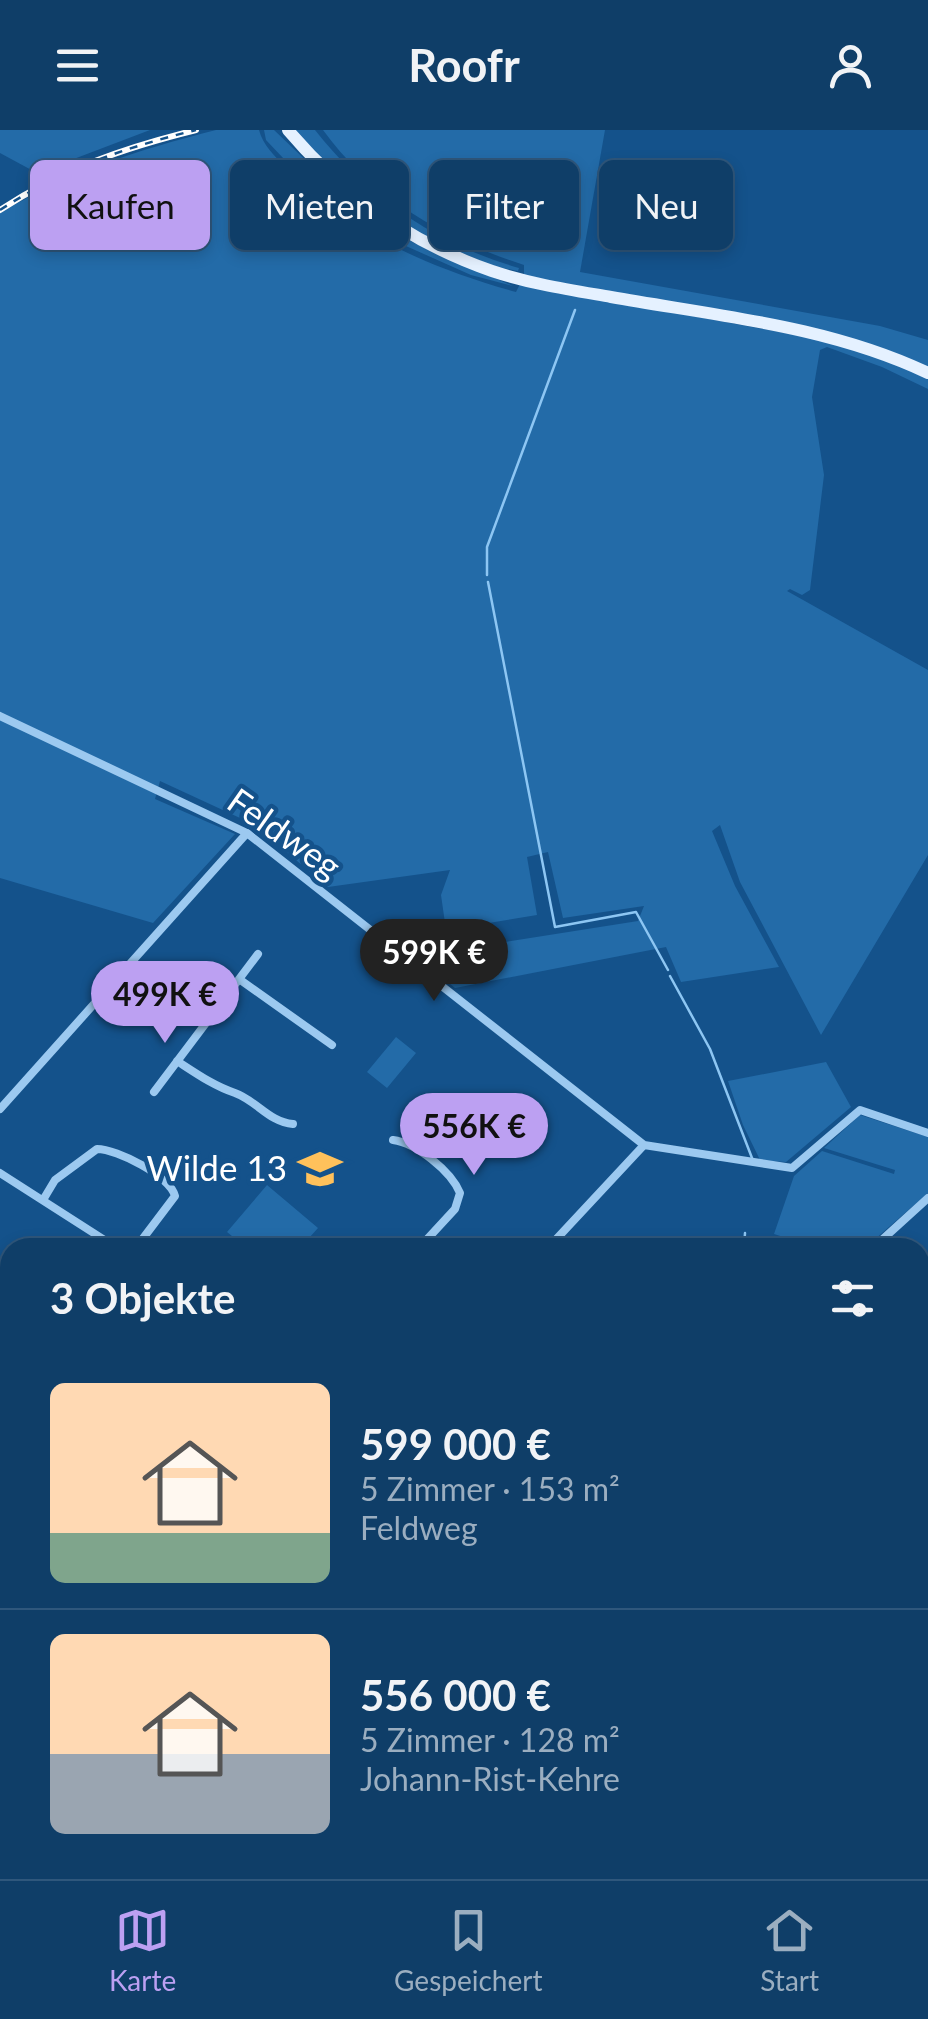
<!DOCTYPE html>
<html lang="de">
<head>
<meta charset="utf-8">
<style>
  :root { --surface:#0f3e68; --page:#1d4971; --text:#f1f3f6; --muted:#9baec0; --line:#2f577c; --accent:#bca0f2 }
  body { margin:0; font-family:Lato,sans-serif; background:var(--page); color:var(--text); height:100vh; display:flex; flex-direction:column; font-size:38px; white-space:nowrap }
  * { box-sizing:border-box; margin:0 }
  p { font-size:32px; color:var(--muted) }
  .icon { flex:none; width:55px; height:55px; fill:none; stroke:currentColor; stroke-width:2; stroke-linecap:round; stroke-linejoin:round }
  .map { position:relative; flex:1; overflow:hidden }
  .side { position:absolute; left:0px; top:1108px; width:930px; height:642px; display:flex; flex-direction:column; background:var(--surface); border-radius:30px 30px 0 0; box-shadow:0 5px 15px #0003,0 0 0 2px var(--line) }
  .side>* { flex:none }
  .banner { position:absolute; left:30px; top:30px; width:870px; height:90px; display:flex; gap:20px }
  .price { position:absolute; translate:-50% -85px; padding:0 22px; border-radius:35px; background:var(--accent); color:#111; font-size:32px; line-height:65px; filter:drop-shadow(0 2px 5px #0008) }
  .price::after { content:''; position:absolute; left:50%; top:60px; width:30px; height:22px; margin-left:-15px; background:inherit; clip-path:polygon(0 0,100% 0,50% 100%) }
  .price.current { background:#222; color:#fff }
  ul { padding:0; list-style:none }
  li { display:flex; align-items:center; gap:30px; height:250px; padding:0 50px }
  li+li { border-top:2px solid var(--line) }
  li span { display:grid; place-items:center; flex:none; width:280px; height:200px; border-radius:15px; color:#555 }
  li>.icon { margin-inline-start:auto }
  span .icon { width:120px; height:120px; fill:#fffc; stroke-width:1 }
  li b { font-size:42px }
  h2 { display:flex; justify-content:space-between; align-items:center; height:120px; padding:0 50px; font-size:42px }
  .pill { padding:0 35px; border-radius:15px; background:var(--surface); box-shadow:0 5px 15px #0003,0 0 0 2px var(--line); font-size:35px; line-height:90px }
  .pill.current { background:var(--accent); color:#111 }
  header { display:flex; justify-content:space-between; align-items:center; height:130px; padding:0 50px; background:var(--surface); font-size:45px; font-weight:700 }
  .tabs { display:flex; justify-content:space-around; align-items:center; height:140px; border-top:2px solid var(--line); background:var(--surface); font-size:28px; color:var(--muted) }
  .tabs a { display:grid; justify-items:center; gap:5px }
  .tabs .current { color:var(--accent) }
  .map>svg:first-child { display:block }
  .green { fill:#236ba8 }
  .lines { fill:none; stroke-linecap:round; stroke-linejoin:round }
  .stream { stroke:#8dc6f3; stroke-width:2.5 }
  .street { stroke:#9cc9f0; stroke-width:8 }
  .primary { stroke:#e5f1ff; stroke-width:12 }
  .rail-casing { stroke:#fff; stroke-width:6 }
  .rail { stroke:#14528b; stroke-width:2.5; stroke-dasharray:8; stroke-linecap:butt }
  .labels { text-anchor:middle; stroke-width:9; stroke-linejoin:round; paint-order:stroke }
  .street-label { font-size:35px; fill:#fff; stroke:#14528b }
  .poi-label { font-size:35px; fill:#fff; stroke:#14528b; text-anchor:end }
</style>
</head>
<body>
<header><svg class="icon" aria-label="menu" viewBox="0 0 24 24"><path d="M4 6h16M4 12h16M4 18h16"/></svg>Roofr<svg class="icon" aria-label="person" viewBox="0 0 24 24"><circle cx="12" cy="8" r="4"/><path d="M4 21q1-7 8-7t8 7"/></svg></header>
<div class="map">
<svg width="928" height="1749" viewBox="0 0 928 1749">
  <rect width="100%" height="100%" fill="#14528b"/>
  <path class="green" d="M0 0H150L37 43 0 23Z
    M216 0H259C263 15 274 25 285 37 346 102 432 139 516 162L520 154 833 212 895 233 928 249V259L882 237 827 217 820 220 812 267 824 345 810 460 802 465 790 459 787 461 928 540V725L821 905 740 752 720 695 712 701 735 756 779 837 681 852 666 817 455 858 416 826 638 791 644 776 563 788 548 722 527 727 537 785 446 800 441 765 450 740 328 757 253 694 160 651 155 669 235 704 153 793 0 748V83C70 42 137 20 216 0Z
    M264 0H274L340 63 369 86 414 113 513 156 471 145 379 104 301 47 266 10Z
    M293 0H315C369 68 436 114 519 138L518 141 492 136 419 104 346 56Z
    M323 0H605L580 142 880 196 928 210V239L908 229 524 145V135C446 110 372 68 323 0Z
    M396 907 416 923 387 958 367 942Z
    M826 932 851 977 786 1032 760 1030 743 995 728 951Z
    M860 985 928 1007V1063L866 1117H815L774 1104 794 1046 822 1021 894 1044 895 1040 824 1018Z
    M267 1055 318 1098 301 1117H241L243 1115 227 1102Z
    M928 1598V1749H666L641 1740H788L798 1744 802 1740H920V1607Z"/>
  <g class="lines">
    <path class="stream" d="M487 445V417L575 180
      M488 452 555 797 636 782 668 840
      M670 846 710 919 752 1028
      M744 1118 745 1103
      M920 1540 928 1544"/>
    <path class="street" d="M0 586 247 703 644 1015 792 1038 860 980 928 1003
      M126 838 205 893
      M239 849 332 915
      M177 931C197 944 214 956 235 963 257 971 269 992 293 994
      M154 962 258 824
      M0 979 247 703
      M393 1010C416 1013 451 1041 460 1063L455 1079 419 1118
      M0 1043 117 1118
      M43 1070 55 1050 97 1019C117 1019 170 1046 175 1066L141 1111 130 1118
      M548 1118 644 1015
      M873 1118 928 1068
      M0 1166 10 1172
      M920 1221 928 1214
      M0 1281 10 1270
      M0 1483 10 1488
      M323 1740 349 1749
      M627 1745 637 1749
      M120 1749 123 1740
      M291 1749 294 1740
      M481 1749 485 1740
      M611 1749 612 1740"/>
    <path class="primary" d="M288 0C343 65 411 113 492 141 531 154 571 160 611 167 718 186 829 196 928 243"/>
    <g class="rail-casing">
      <path id="rail" d="M0 80C63 39 123 18 196 0"/>
    </g>
    <use href="#rail" class="rail"/>
  </g>
  <defs>
    <g id="school-bare" transform="scale(3.45)"><path d="M0-5L7-2L0 1L-7-2ZM-4 1L0 2.5L4 1V4Q0 6-4 4Z" fill="#ffc15b" stroke="#14528b" stroke-width="2.5" paint-order="stroke"/></g>
  </defs>
  <g fill-rule="evenodd">
    <use href="#school-bare" x="320" y="1039"/>
  </g>
  <g class="labels">
    <g class="street-label">
      <text transform="translate(284 704) rotate(35)" y="12">Feldweg</text>
    </g>
    <g class="poi-label">
      <text x="287" y="1051">Wilde 13</text>
    </g>
  </g>
</svg>
<b class="price current" style="left:434px;top:874px">599K €</b>
<b class="price" style="left:165px;top:916px">499K €</b>
<b class="price" style="left:474px;top:1048px">556K €</b>
<div class="banner">
<a class="pill current">Kaufen</a>
<a class="pill">Mieten</a>
<a class="pill">Filter</a>
<a class="pill">Neu</a>
</div>
<section class="side">
<h2>3 Objekte<svg class="icon" aria-label="filters" viewBox="0 0 24 24"><path d="M4 7h16M4 17h16"/><circle cx="9" cy="7" r="2"/><circle cx="15" cy="17" r="2"/></svg></h2>
<ul>
<li><span style="background:linear-gradient(#ffd9b3 75%,#7fa58c 0)"><svg class="icon" aria-label="home" viewBox="0 0 24 24"><path d="M3 11l9-7 9 7M6 9v11h12V9"/></svg></span><div><b>599 000 €</b><p>5 Zimmer · 153 m²</p><p>Feldweg</p></div></li>
<li><span style="background:linear-gradient(#ffd9b3 60%,#9aa5b1 0)"><svg class="icon" aria-label="home" viewBox="0 0 24 24"><path d="M3 11l9-7 9 7M6 9v11h12V9"/></svg></span><div><b>556 000 €</b><p>5 Zimmer · 128 m²</p><p>Johann-Rist-Kehre</p></div></li>
</ul>
</section>
</div>
<nav class="tabs">
<a class="current"><svg class="icon" aria-label="map" viewBox="0 0 24 24"><path d="M3 6l6-2 6 2 6-2v14l-6 2-6-2-6 2zM9 4v14M15 6v14"/></svg>Karte</a>
<a><svg class="icon" aria-label="saved" viewBox="0 0 24 24"><path d="M7 4h10v16l-5-4-5 4z"/></svg>Gespeichert</a>
<a><svg class="icon" aria-label="home" viewBox="0 0 24 24"><path d="M3 11l9-7 9 7M6 9v11h12V9"/></svg>Start</a>
</nav>
</body>
</html>
